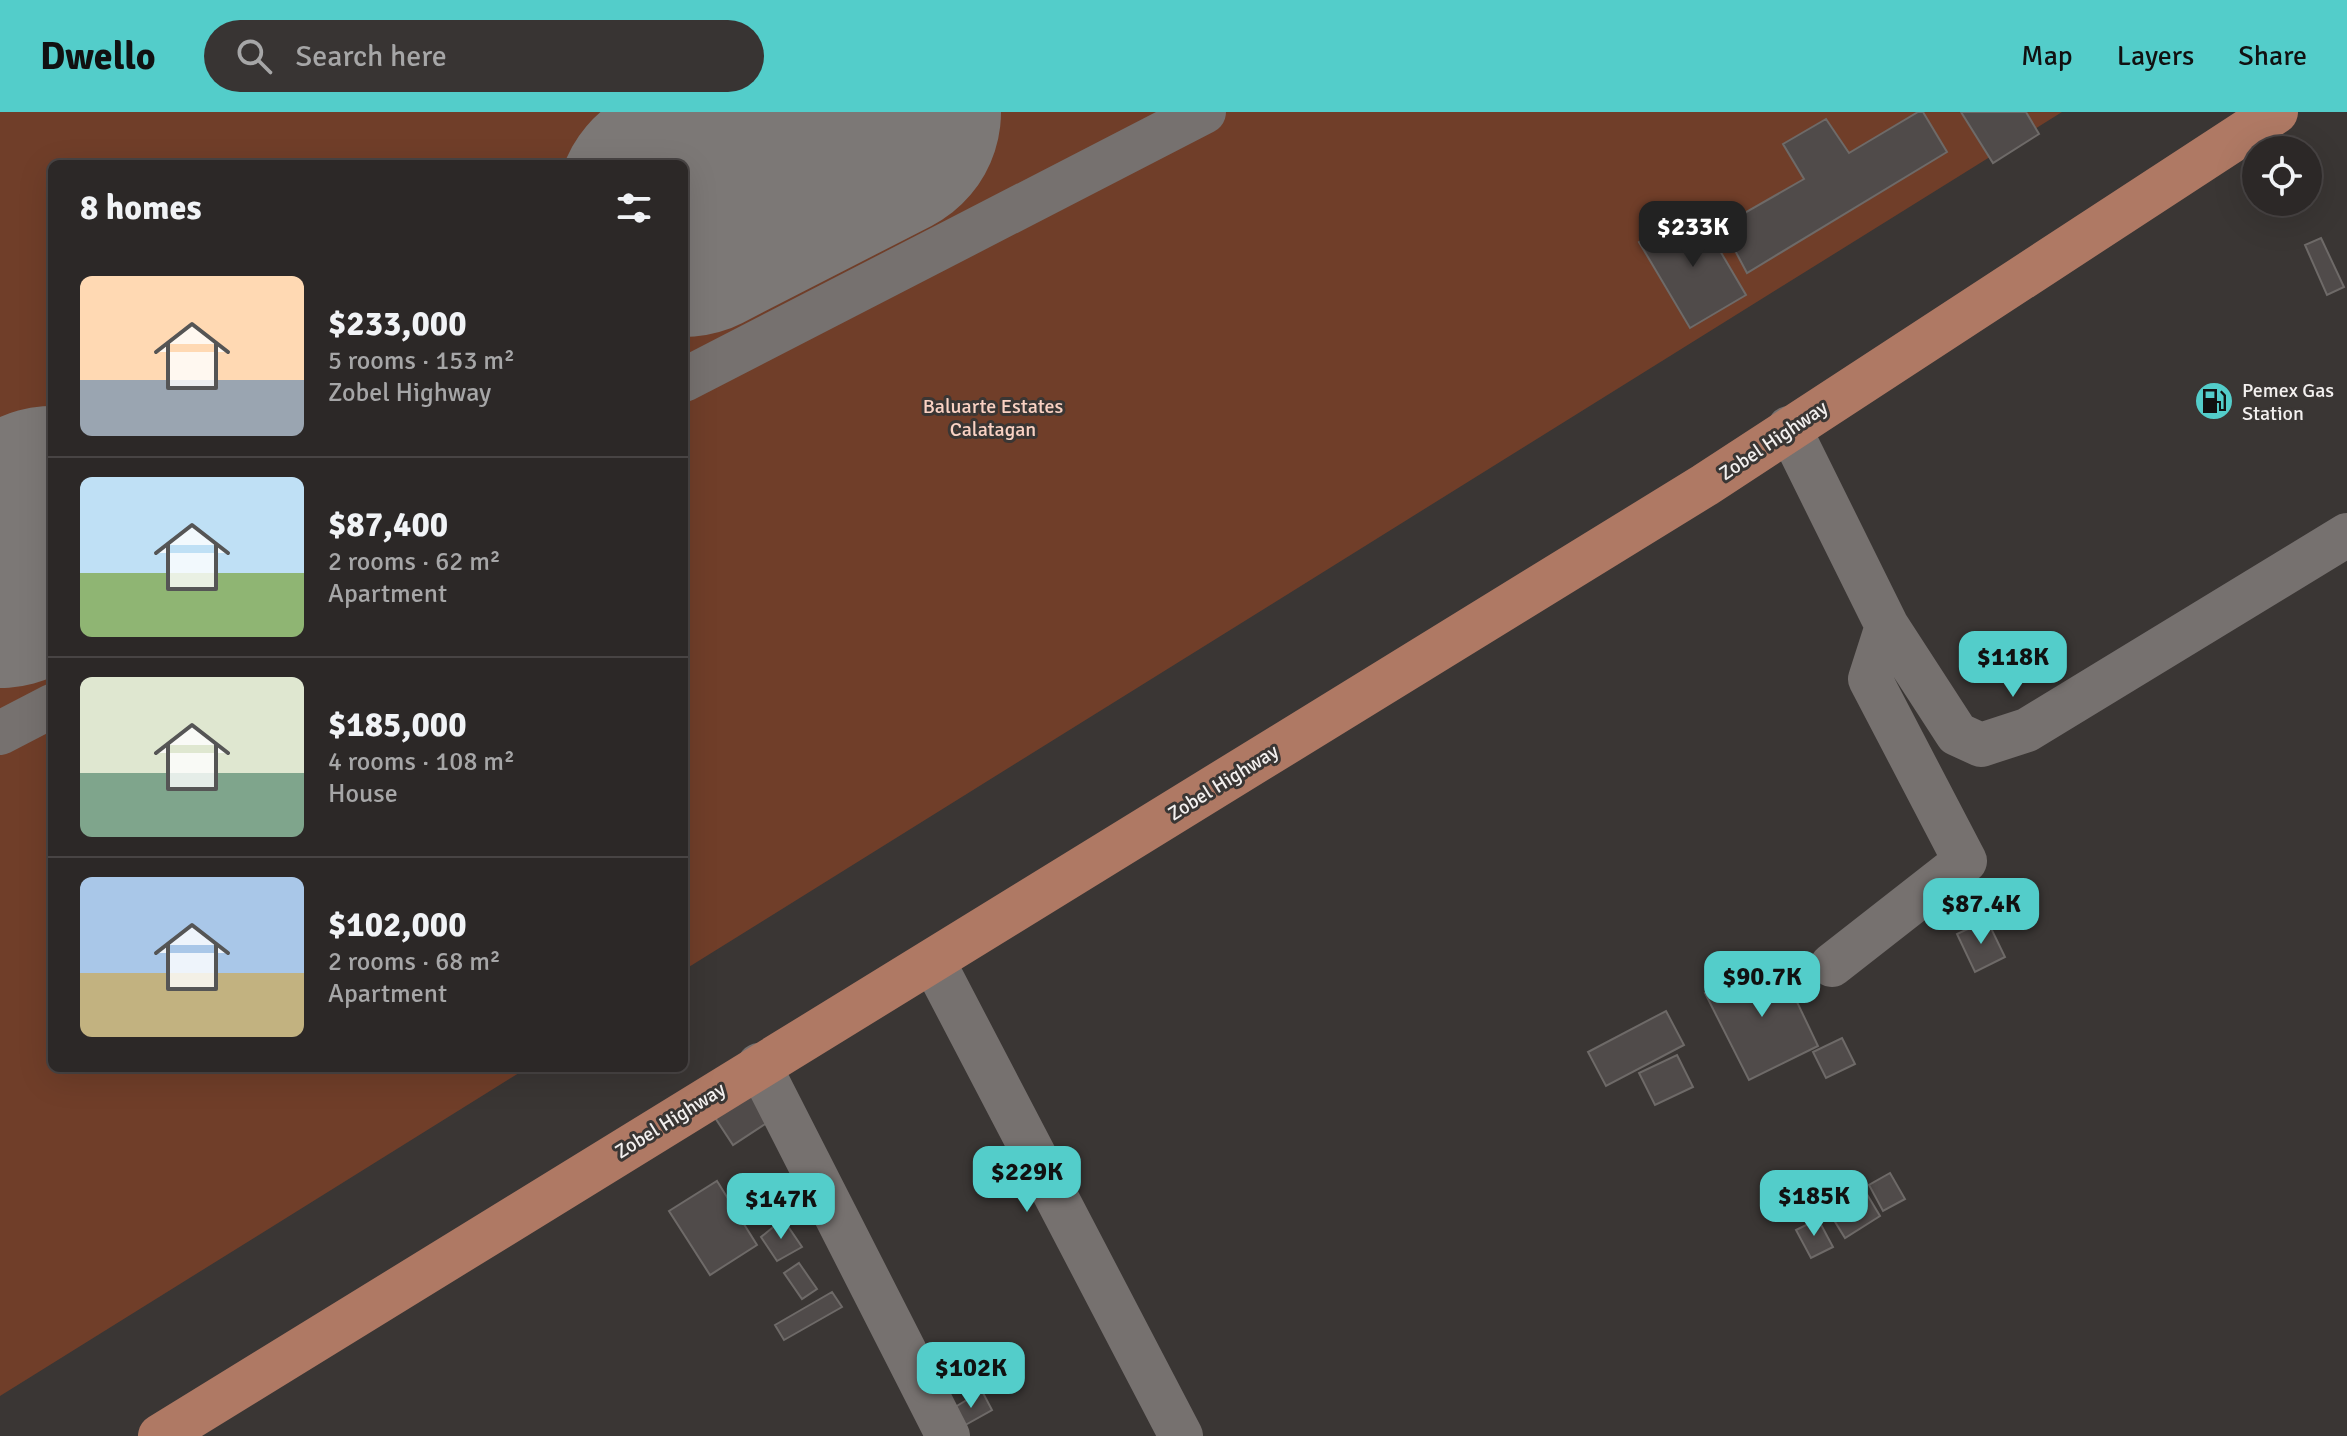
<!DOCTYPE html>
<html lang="en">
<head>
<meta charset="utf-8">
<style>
  :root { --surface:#2c2827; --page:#383433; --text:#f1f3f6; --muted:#a6a6a7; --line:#484444; --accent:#53cdca }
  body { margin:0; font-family:Signika,sans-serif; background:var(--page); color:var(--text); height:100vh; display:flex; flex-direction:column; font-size:30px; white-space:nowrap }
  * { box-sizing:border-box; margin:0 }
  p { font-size:26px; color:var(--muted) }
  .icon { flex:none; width:44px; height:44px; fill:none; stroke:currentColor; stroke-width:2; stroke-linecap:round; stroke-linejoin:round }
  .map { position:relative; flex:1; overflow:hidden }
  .panel { position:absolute; left:48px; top:48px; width:640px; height:912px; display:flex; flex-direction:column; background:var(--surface); border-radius:12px; box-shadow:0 8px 32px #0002,0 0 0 2px var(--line) }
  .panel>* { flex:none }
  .fabs { position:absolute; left:2242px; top:24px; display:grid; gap:16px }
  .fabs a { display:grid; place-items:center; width:80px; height:80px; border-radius:50%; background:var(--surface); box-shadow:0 8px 32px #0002,0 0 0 2px var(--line); font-size:40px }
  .price { position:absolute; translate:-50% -68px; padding:0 18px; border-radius:16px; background:var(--accent); color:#111; font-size:26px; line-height:52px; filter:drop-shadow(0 2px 4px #0008) }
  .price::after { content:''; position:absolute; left:50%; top:48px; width:24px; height:18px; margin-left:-12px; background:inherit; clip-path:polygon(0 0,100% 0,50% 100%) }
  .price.on { background:#222; color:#fff }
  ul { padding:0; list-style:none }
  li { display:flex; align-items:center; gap:24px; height:200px; padding:0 32px }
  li+li { border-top:2px solid var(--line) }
  li span { display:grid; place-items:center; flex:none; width:224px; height:160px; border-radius:12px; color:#555 }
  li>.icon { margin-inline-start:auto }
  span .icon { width:96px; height:96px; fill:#fffc; stroke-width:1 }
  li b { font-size:34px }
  h2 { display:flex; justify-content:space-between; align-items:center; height:96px; padding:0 32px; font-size:34px }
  header { display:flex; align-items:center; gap:48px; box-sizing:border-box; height:112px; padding:0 40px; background:var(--accent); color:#111 }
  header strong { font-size:38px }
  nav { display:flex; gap:44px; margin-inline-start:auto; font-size:28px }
  .search { width:560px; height:72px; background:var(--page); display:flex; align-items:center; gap:20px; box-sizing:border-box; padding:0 28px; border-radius:44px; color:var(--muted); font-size:30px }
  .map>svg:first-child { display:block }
  .green { fill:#703e29 }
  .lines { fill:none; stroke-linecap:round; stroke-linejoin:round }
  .runway { stroke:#7c7876; stroke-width:256 }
  .building { fill:#504b4a; stroke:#6e6a68; stroke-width:2 }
  .minor { stroke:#76716f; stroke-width:44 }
  .major { stroke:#af7964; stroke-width:44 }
  .labels { text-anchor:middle; stroke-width:6; stroke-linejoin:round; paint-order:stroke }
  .poi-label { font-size:20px; fill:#f3f0ef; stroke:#3a3634; text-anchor:start }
  .park-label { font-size:20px; fill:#fad2c3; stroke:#3a3634 }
  .street-label { font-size:20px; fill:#f3f0ef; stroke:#3a3634 }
</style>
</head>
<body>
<header>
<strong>Dwello</strong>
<div class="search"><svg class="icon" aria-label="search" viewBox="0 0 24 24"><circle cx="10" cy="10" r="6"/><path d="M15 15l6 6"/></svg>Search here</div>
<nav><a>Map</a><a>Layers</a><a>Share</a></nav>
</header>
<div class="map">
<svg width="2347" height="1324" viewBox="0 0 2347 1324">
  <rect width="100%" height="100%" fill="#3a3634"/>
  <path class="green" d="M0 0H2062L684 858V52H52V956H527L0 1284Z"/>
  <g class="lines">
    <path class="runway" d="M684 97 873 0
      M0 448 52 422"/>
  </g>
  <path class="building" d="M1918 0H1923L1947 40 1747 161 1722 114 1804 67 1783 32 1826 7 1849 41Z
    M1961 0H2026L2039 22 1993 51Z
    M1696 98 1746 183 1690 216 1639 130Z
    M2321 126 2344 175 2327 183 2305 133Z
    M1987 808 2005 845 1975 860 1957 822Z
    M1776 846 1818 934 1749 968 1705 881Z
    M1666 899 1684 933 1606 974 1588 940Z
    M1842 926 1855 952 1826 966 1813 940Z
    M1677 943 1693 975 1655 993 1639 961Z
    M757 968 779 1003 733 1033 710 998Z
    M1890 1061 1905 1087 1883 1099 1869 1073Z
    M717 1069 757 1133 710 1163 669 1099Z
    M1862 1074 1880 1104 1845 1126 1826 1095Z
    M783 1107 802 1135 777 1149 761 1125Z
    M1818 1107 1833 1135 1811 1146 1796 1118Z
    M799 1151 817 1177 802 1187 784 1161Z
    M832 1180 842 1195 784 1228 775 1213Z
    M982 1279 992 1298 960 1316 950 1298Z"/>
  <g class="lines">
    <path class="minor" d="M684 268 1204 0
      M1789 316 1887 514 1957 622 1981 633 2027 618 2347 423
      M0 621 52 594
      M933 849 1181 1324
      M1832 853 1965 749 1870 567 1887 514
      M759 953 948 1324"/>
    <path class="major" d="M160 1324 1705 373 2276 0"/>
  </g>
  <defs>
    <g id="fuel-disc" transform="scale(2)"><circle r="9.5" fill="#53cdca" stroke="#3a3634"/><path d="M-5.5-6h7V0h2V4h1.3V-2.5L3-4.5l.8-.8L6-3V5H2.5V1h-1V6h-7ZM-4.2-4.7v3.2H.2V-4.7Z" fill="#111"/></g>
  </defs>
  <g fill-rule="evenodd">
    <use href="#fuel-disc" x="2214" y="289"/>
  </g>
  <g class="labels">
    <g class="poi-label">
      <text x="2242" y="285">Pemex Gas<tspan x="2242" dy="23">Station</tspan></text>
    </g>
    <g class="park-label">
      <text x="993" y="301">Baluarte Estates<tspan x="993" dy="23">Calatagan</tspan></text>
    </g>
    <g class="street-label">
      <text transform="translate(1773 328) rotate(-34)" y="7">Zobel Highway</text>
      <text transform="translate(1223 670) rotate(-32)" y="7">Zobel Highway</text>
      <text transform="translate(670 1008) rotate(-32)" y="7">Zobel Highway</text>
    </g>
  </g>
</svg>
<div class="fabs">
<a><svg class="icon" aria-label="locate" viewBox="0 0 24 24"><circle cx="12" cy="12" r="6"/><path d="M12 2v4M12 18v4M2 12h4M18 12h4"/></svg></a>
</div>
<b class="price on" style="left:1693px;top:157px">$233K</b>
<b class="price" style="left:2013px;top:587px">$118K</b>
<b class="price" style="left:1981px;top:834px">$87.4K</b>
<b class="price" style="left:1762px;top:907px">$90.7K</b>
<b class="price" style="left:1027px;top:1102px">$229K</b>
<b class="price" style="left:1814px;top:1126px">$185K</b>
<b class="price" style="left:781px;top:1129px">$147K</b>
<b class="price" style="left:971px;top:1298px">$102K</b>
<section class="panel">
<h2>8 homes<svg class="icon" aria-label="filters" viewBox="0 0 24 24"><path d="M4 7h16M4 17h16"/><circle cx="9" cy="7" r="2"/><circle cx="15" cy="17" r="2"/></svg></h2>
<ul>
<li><span style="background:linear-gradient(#ffd9b3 65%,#9aa5b1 0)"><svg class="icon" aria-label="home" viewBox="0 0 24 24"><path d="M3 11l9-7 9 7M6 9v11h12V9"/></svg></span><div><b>$233,000</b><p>5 rooms · 153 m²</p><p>Zobel Highway</p></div></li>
<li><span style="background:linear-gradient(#bfe0f5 60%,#8fb573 0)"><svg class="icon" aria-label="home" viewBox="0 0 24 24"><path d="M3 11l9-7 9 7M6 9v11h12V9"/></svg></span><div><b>$87,400</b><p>2 rooms · 62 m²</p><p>Apartment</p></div></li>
<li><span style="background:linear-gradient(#dfe7d0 60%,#7fa58c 0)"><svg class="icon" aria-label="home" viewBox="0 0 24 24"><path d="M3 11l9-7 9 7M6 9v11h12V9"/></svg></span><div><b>$185,000</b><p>4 rooms · 108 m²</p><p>House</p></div></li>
<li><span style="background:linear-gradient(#a9c7e8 60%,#c2b280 0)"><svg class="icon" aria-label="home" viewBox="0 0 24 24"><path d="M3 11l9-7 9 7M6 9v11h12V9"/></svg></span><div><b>$102,000</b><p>2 rooms · 68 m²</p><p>Apartment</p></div></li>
</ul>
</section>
</div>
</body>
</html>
